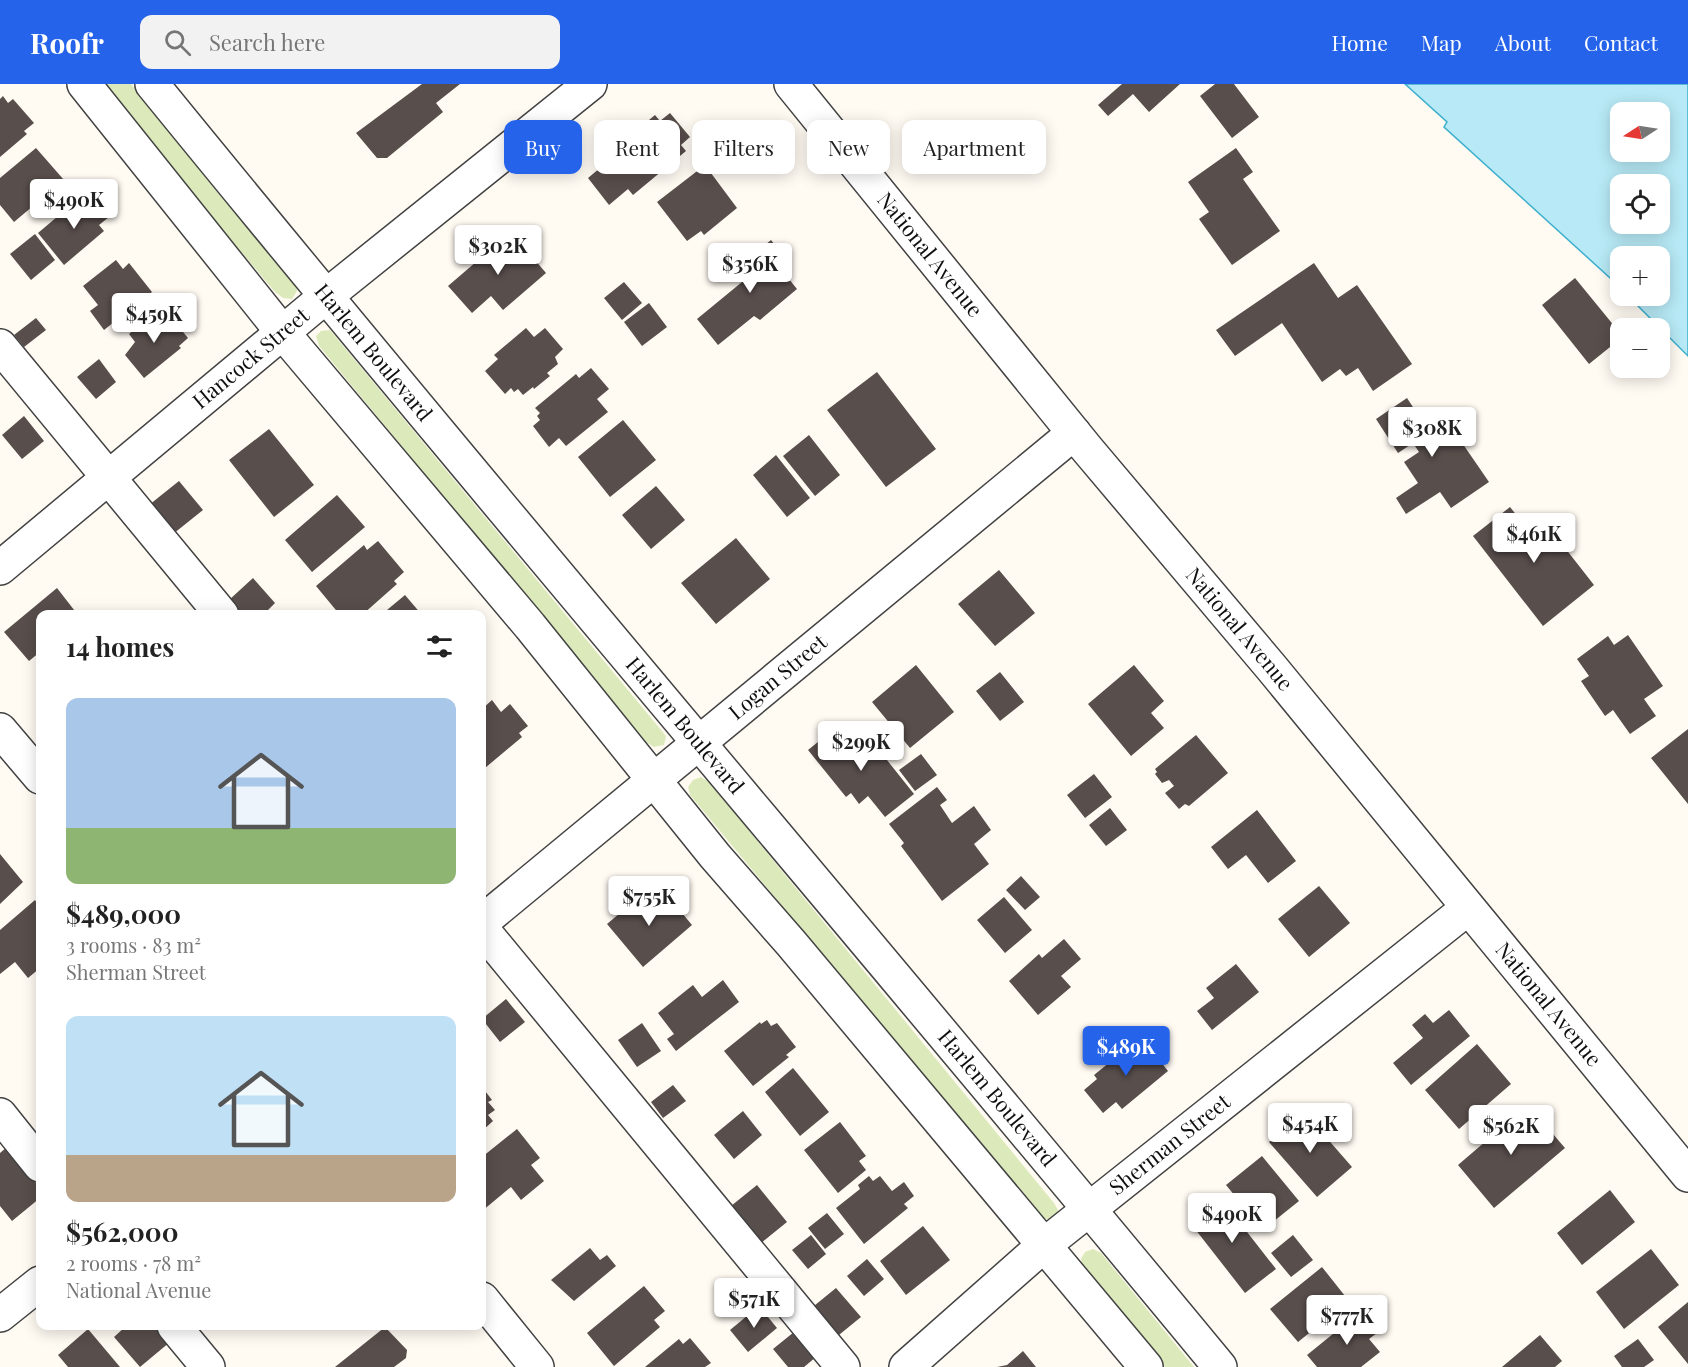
<!DOCTYPE html>
<html lang="en">
<head>
<meta charset="utf-8">
<style>
  :root { --surface:#fff; --page:#f2f2f2; --text:#222; --muted:#767676; --accent:#2563eb }
  body { margin:0; font-family:"Playfair Display",serif; background:var(--page); color:var(--text); height:100vh; display:flex; flex-direction:column; font-size:22px; white-space:nowrap }
  * { box-sizing:border-box; margin:0 }
  p { font-size:20px; color:var(--muted) }
  .icon { flex:none; width:33px; height:33px; fill:none; stroke:currentColor; stroke-width:2; stroke-linecap:round; stroke-linejoin:round }
  .map { position:relative; flex:1; overflow:hidden }
  .details { position:absolute; left:36px; top:526px; width:450px; height:720px; display:flex; flex-direction:column; background:var(--surface); border-radius:12px; box-shadow:0 3px 15px #0003 }
  .details>* { flex:none }
  .hud { position:absolute; left:504px; top:36px; width:570px; height:54px; display:flex; gap:12px }
  .needle { width:39px; rotate:258deg }
  .controls { position:absolute; left:1610px; top:18px; display:grid; gap:12px }
  .controls a { display:grid; place-items:center; width:60px; height:60px; border-radius:12px; background:var(--surface); box-shadow:0 3px 15px #0003; font-size:30px }
  .price { position:absolute; translate:-50% -51px; padding:0 14px; border-radius:6px; background:#fff; color:#222; font-size:20px; line-height:39px; filter:drop-shadow(0 2px 3px #0008) }
  .price::after { content:''; position:absolute; left:50%; top:36px; width:18px; height:14px; margin-left:-9px; background:inherit; clip-path:polygon(0 0,100% 0,50% 100%) }
  .price.active { background:var(--accent); color:#fff }
  ul { padding:0; list-style:none }
  li { display:grid; align-content:center; gap:12px; height:318px; padding:0 30px }
  li span { display:grid; place-items:center; height:186px; border-radius:12px; color:#555 }
  li>.icon { margin-inline-start:auto }
  span .icon { width:108px; height:108px; fill:#fffc; stroke-width:1 }
  li b { font-size:26px }
  h2 { display:flex; justify-content:space-between; align-items:center; height:72px; padding:0 30px; font-size:26px }
  .tag { padding:0 21px; border-radius:12px; background:var(--surface); box-shadow:0 3px 15px #0003; font-size:21px; line-height:54px }
  .tag.active { background:var(--accent); color:#fff }
  header { display:flex; align-items:center; gap:36px; box-sizing:border-box; height:84px; padding:0 30px; background:var(--accent); color:#fff }
  header strong { font-size:28px }
  nav { display:flex; gap:33px; margin-inline-start:auto; font-size:21px }
  .search { width:420px; height:54px; background:var(--page); display:flex; align-items:center; gap:15px; box-sizing:border-box; padding:0 21px; border-radius:12px; color:var(--muted); font-size:22px }
  .map>svg:first-child { display:block }
  .green { fill:#dceabb }
  .water { fill:#b7eaf6; stroke:#3eafcd; stroke-width:1.5; fill-rule:evenodd }
  .building { fill:#584e4c }
  .lines { fill:none; stroke-linecap:round; stroke-linejoin:round }
  .minor-casing { stroke:#424242; stroke-width:36 }
  .minor { stroke:#fff; stroke-width:33 }
  .labels { text-anchor:middle; stroke-width:6; stroke-linejoin:round; paint-order:stroke }
  .street-label { font-size:21px; fill:#0f0f0f; stroke:#fff }
</style>
</head>
<body>
<header>
<strong>Roofr</strong>
<div class="search"><svg class="icon" aria-label="search" viewBox="0 0 24 24"><circle cx="10" cy="10" r="6"/><path d="M15 15l6 6"/></svg>Search here</div>
<nav><a>Home</a><a>Map</a><a>About</a><a>Contact</a></nav>
</header>
<div class="map">
<svg width="1688" height="1283" viewBox="0 0 1688 1283">
  <rect width="100%" height="100%" fill="#fffaf2"/>
  <path class="green" d="M101 0H131L295 197 297 207 292 215 283 214 274 207Z
    M330 246 666 652 664 661 654 663 646 658 319 262 316 252 321 247Z
    M701 693 709 698 1054 1119 1059 1128 1054 1134 1046 1135 1038 1130 690 711 688 703 693 696Z
    M1093 1165 1101 1169 1194 1283H1165L1082 1183 1081 1175 1085 1168Z"/>
  <path class="water" d="M1405 0H1688V272L1628 212H1659V172H1620V203L1444 43 1447 38ZM1620 28H1659V68H1620ZM1620 100H1659V140H1620Z"/>
  <path class="building" d="M422 0H460L436 19 443 28 387 74H377L356 49Z
    M1122 0H1180L1149 28 1133 10 1108 32 1098 21Z
    M1215 0H1234L1259 33 1232 54 1200 12Z
    M3 12 8 19 13 15 34 39 24 47 27 50 0 73V15Z
    M670 29 690 53 681 61 686 67 633 111 628 105 609 121 588 94 612 74 608 70 655 31 660 37Z
    M36 64 64 96 14 138 0 121V94Z
    M1236 64 1253 88 1243 95 1280 147 1232 181 1199 135 1209 128 1188 98Z
    M705 81 737 124 704 151 701 147 687 157 657 118Z
    M93 114 109 133 99 141 104 147 64 181 38 149 77 116 83 123Z
    M511 148 546 189 503 226 491 212 472 229 448 202Z
    M35 150 55 176 31 196 10 170Z
    M771 156 788 177 780 184 797 205 760 236 754 232 718 261 697 235 742 198 733 188Z
    M116 176 123 185 129 179 152 208 104 246 90 227 98 221 83 202Z
    M1314 179 1338 214 1357 201 1412 280 1373 307 1358 284 1346 292 1340 285 1322 298 1282 239 1235 272 1216 246Z
    M1575 194 1620 249V255L1589 280 1542 221Z
    M624 198 642 219 622 236 604 214Z
    M649 219 667 243 642 262 624 238Z
    M152 230 159 239 169 231 188 254 179 262 181 264 144 294 125 271 135 258 129 250Z
    M36 234 46 246 24 263 14 251Z
    M526 244 534 253 545 244 563 265 555 273 558 280 547 289 550 292 534 305 533 303 523 311 518 305 514 308 511 304 505 310 485 287 498 275 494 271Z
    M99 275 116 298 96 315 77 293Z
    M591 284 609 305 597 315 608 328 566 362 559 354 549 363 533 342 540 336 537 332 540 329 535 324 576 290 579 294Z
    M877 288 936 365 886 403 827 326Z
    M1407 314 1428 346 1445 334 1489 398 1451 424 1440 408 1406 430 1396 414 1418 399 1404 378 1419 368 1413 359 1398 369 1376 335Z
    M24 332 44 357 22 375 2 351Z
    M623 336 656 376 610 413 578 373Z
    M269 345 314 401 274 433 229 376Z
    M809 351 840 391 815 412 783 372Z
    M776 371 810 414 787 433 753 391Z
    M179 397 203 426 168 454 144 425Z
    M656 402 685 436 651 465 622 431Z
    M337 411 365 443 312 488 285 456Z
    M1510 423 1526 443 1540 432 1594 501 1543 542 1473 452Z
    M736 454 770 495 716 540 681 499Z
    M378 457 404 488 394 497 397 500 362 531H340L316 502 364 461 367 466Z
    M999 486 1035 529 995 562 958 520Z
    M253 494 275 519 263 531H242L229 516Z
    M57 504 78 531H40V568L29 577 4 548Z
    M405 511 422 531H381Z
    M1628 551 1663 602 1644 615 1656 632 1630 650 1613 626 1605 632 1581 597 1589 592 1577 575 1608 552 1614 561Z
    M916 581 954 628 910 664 872 618Z
    M1134 581 1164 617 1151 629 1164 644 1131 672 1088 620Z
    M1000 588 1024 618 1000 637 976 607Z
    M492 616 501 628 510 620 528 642 519 649 522 653 485 684 482 680V625Z
    M839 641 861 668 867 662 877 675 883 671 914 710 885 733 868 712 859 720 851 709 846 713 808 666Z
    M1688 645V720L1651 674Z
    M1196 651 1228 689 1189 722 1185 720 1179 725 1165 709 1174 702 1169 696 1162 699 1155 690 1157 688 1155 685Z
    M921 670 937 691 915 707 899 686Z
    M1094 690 1112 713 1085 734 1067 711Z
    M937 703 947 716 940 721 952 739 974 722 991 746 974 760 989 780 942 817 901 762 904 759 889 740Z
    M1110 724 1127 746 1106 762 1089 741Z
    M1257 726 1296 777 1268 799 1246 771 1228 785 1211 763Z
    M0 770 23 798 0 820Z
    M1021 792 1040 813 1025 826 1006 806Z
    M1319 802 1350 839 1309 873 1278 835Z
    M645 808 656 821 667 811 692 841 643 883 607 840Z
    M1004 813 1032 846 1005 869 977 836Z
    M35 816 40 823V884L28 894 15 878 0 890V846Z
    M1064 855 1081 875 1061 892 1071 903 1038 931 1009 897 1039 870 1042 874Z
    M1236 880 1259 908 1212 946 1197 927 1214 914 1206 904Z
    M723 896 739 918 676 967 667 955 674 950 658 929 693 901 702 913Z
    M506 915 525 938 500 958 482 935Z
    M1449 926 1470 952 1411 1001 1393 979 1423 954 1412 941 1425 930 1433 939Z
    M767 936 771 942 777 939 796 963 786 971 789 973 753 1002 724 967 760 938 761 940Z
    M642 939 661 967 637 983 618 956Z
    M1141 953 1168 987 1122 1025 1116 1018 1103 1029 1084 1006 1097 995 1094 991Z
    M1477 960 1511 1000 1459 1045 1425 1006Z
    M793 984 829 1028 800 1052 765 1008Z
    M673 1001 686 1017 663 1034 651 1018Z
    M482 1003 492 1016 488 1018 495 1026 488 1031 493 1037 482 1047Z
    M1528 1021 1565 1064 1494 1124 1458 1081Z
    M743 1027 762 1051 734 1075 714 1051Z
    M1304 1028 1352 1083 1317 1113 1269 1058Z
    M840 1038 866 1072 859 1077 866 1086 838 1109 804 1066Z
    M517 1045 540 1074 531 1081 544 1097 521 1116 511 1103 482 1127V1073Z
    M7 1063 40 1104V1114L12 1137 0 1122V1069Z
    M1262 1072 1299 1117 1263 1146 1226 1101Z
    M869 1092 873 1097 880 1092 892 1107 904 1098 914 1112 904 1120 908 1124 864 1160 836 1124 860 1105 858 1101Z
    M757 1101 787 1138 761 1159 731 1122Z
    M1610 1106 1635 1138 1582 1181 1557 1149Z
    M1219 1112 1276 1185 1245 1209 1188 1136Z
    M827 1129 844 1150 825 1165 808 1144Z
    M923 1142 950 1176 906 1211 880 1177Z
    M811 1151 826 1170 808 1185 792 1166Z
    M1293 1151 1313 1176 1291 1193 1271 1169Z
    M590 1164 600 1176 607 1171 616 1182 574 1217 551 1196Z
    M1651 1165 1679 1201 1624 1245 1596 1208Z
    M867 1175 884 1195 864 1212 847 1192Z
    M1322 1183 1349 1217 1298 1258 1270 1225Z
    M644 1202 665 1227 654 1236 660 1243 614 1282 587 1249Z
    M836 1204 861 1233 834 1255 809 1226Z
    M1688 1218V1280L1658 1243Z
    M759 1222 777 1244 748 1268 730 1246Z
    M1360 1228 1377 1249 1369 1255 1380 1268 1361 1283H1317L1307 1271Z
    M126 1242H156L170 1258 140 1283 114 1253Z
    M385 1243 407 1266 406 1274 394 1283H335Z
    M88 1245 120 1283H68L58 1271Z
    M794 1248 816 1273 804 1283H788L773 1265Z
    M1540 1251 1562 1277 1555 1283H1502Z
    M690 1254 711 1279 705 1283H645L679 1255 683 1260Z
    M1638 1255 1654 1276 1644 1283H1622L1614 1272Z
    M1023 1267 1036 1283H997L1007 1281Z"/>
  <g class="lines">
    <g class="minor-casing">
      <g id="minor">
        <path d="M84 0 283 249 530 542 715 772 791 859 1146 1283"/>
        <path id="s1" d="M152 0C503 431 866 854 1220 1283"/>
        <path id="s2" d="M791 0 1087 365 1271 583 1688 1091"/>
        <path d="M0 262 222 531"/>
        <path id="s3" d="M0 484 325 213 590 0"/>
        <path d="M0 646 40 693"/>
        <path id="s4" d="M482 838 1074 349"/>
        <path d="M482 845 843 1283"/>
        <path d="M0 1031 40 1081"/>
        <path d="M482 1215 537 1283"/>
        <path d="M0 1231 40 1199"/>
        <path d="M174 1242 208 1283"/>
        <path id="s5" d="M906 1283 1043 1162 1468 824"/>
      </g>
    </g>
    <use href="#minor" class="minor"/>
  </g>
  <g class="labels">
    <g class="street-label">
      <text dy="7" stroke="none"><textPath href="#s2" startOffset="220">National Avenue</textPath></text>
      <text dy="7" stroke="none"><textPath href="#s1" startOffset="348">Harlem Boulevard</textPath></text>
      <text dy="7" stroke="none"><textPath href="#s3" startOffset="327">Hancock Street</textPath></text>
      <text dy="7" stroke="none"><textPath href="#s2" startOffset="706">National Avenue</textPath></text>
      <text dy="7" stroke="none"><textPath href="#s4" startOffset="384">Logan Street</textPath></text>
      <text dy="7" stroke="none"><textPath href="#s1" startOffset="834">Harlem Boulevard</textPath></text>
      <text dy="7" stroke="none"><textPath href="#s2" startOffset="1192">National Avenue</textPath></text>
      <text dy="7" stroke="none"><textPath href="#s1" startOffset="1320">Harlem Boulevard</textPath></text>
      <text dy="7" stroke="none"><textPath href="#s5" startOffset="345">Sherman Street</textPath></text>
    </g>
  </g>
</svg>
<div class="controls">
<a><svg class="needle" viewBox="-14 -14 28 28"><path d="M0-13l5 13h-10z" fill="#e53935"/><path d="M0 13l5-13h-10z" fill="#767676"/></svg></a>
<a><svg class="icon" aria-label="locate" viewBox="0 0 24 24"><circle cx="12" cy="12" r="6"/><path d="M12 2v4M12 18v4M2 12h4M18 12h4"/></svg></a>
<a>+</a>
<a>−</a>
</div>
<b class="price" style="left:74px;top:146px">$490K</b>
<b class="price" style="left:498px;top:192px">$302K</b>
<b class="price" style="left:750px;top:210px">$356K</b>
<b class="price" style="left:154px;top:260px">$459K</b>
<b class="price" style="left:1432px;top:374px">$308K</b>
<b class="price" style="left:1534px;top:480px">$461K</b>
<b class="price" style="left:861px;top:688px">$299K</b>
<b class="price" style="left:649px;top:843px">$755K</b>
<b class="price active" style="left:1126px;top:993px">$489K</b>
<b class="price" style="left:1310px;top:1070px">$454K</b>
<b class="price" style="left:1511px;top:1072px">$562K</b>
<b class="price" style="left:1232px;top:1160px">$490K</b>
<b class="price" style="left:754px;top:1245px">$571K</b>
<b class="price" style="left:1347px;top:1262px">$777K</b>
<div class="hud">
<a class="tag active">Buy</a>
<a class="tag">Rent</a>
<a class="tag">Filters</a>
<a class="tag">New</a>
<a class="tag">Apartment</a>
</div>
<section class="details">
<h2>14 homes<svg class="icon" aria-label="filters" viewBox="0 0 24 24"><path d="M4 7h16M4 17h16"/><circle cx="9" cy="7" r="2"/><circle cx="15" cy="17" r="2"/></svg></h2>
<ul>
<li><span style="background:linear-gradient(#a9c7e8 70%,#8fb573 0)"><svg class="icon" aria-label="home" viewBox="0 0 24 24"><path d="M3 11l9-7 9 7M6 9v11h12V9"/></svg></span><div><b>$489,000</b><p>3 rooms · 83 m²</p><p>Sherman Street</p></div></li>
<li><span style="background:linear-gradient(#bfe0f5 75%,#b9a48a 0)"><svg class="icon" aria-label="home" viewBox="0 0 24 24"><path d="M3 11l9-7 9 7M6 9v11h12V9"/></svg></span><div><b>$562,000</b><p>2 rooms · 78 m²</p><p>National Avenue</p></div></li>
</ul>
</section>
</div>
</body>
</html>
